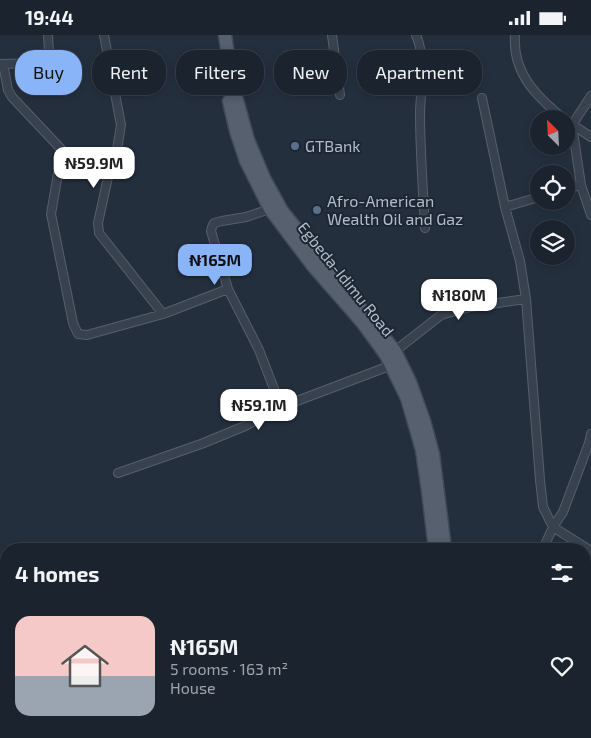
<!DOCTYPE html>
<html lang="en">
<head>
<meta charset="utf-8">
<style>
  :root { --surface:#1b232e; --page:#242b36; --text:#f1f3f6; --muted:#a0a4aa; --line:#39404a; --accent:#8ab4f8 }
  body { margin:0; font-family:"Exo 2",sans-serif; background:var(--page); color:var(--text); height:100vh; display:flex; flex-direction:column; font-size:19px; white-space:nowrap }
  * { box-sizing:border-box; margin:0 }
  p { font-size:16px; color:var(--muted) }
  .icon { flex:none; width:28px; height:28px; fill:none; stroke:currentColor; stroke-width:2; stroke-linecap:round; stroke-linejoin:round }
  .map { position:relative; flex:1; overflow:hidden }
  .drawer { position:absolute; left:0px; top:508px; width:591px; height:196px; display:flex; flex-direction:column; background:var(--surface); border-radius:20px 20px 0 0; box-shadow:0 2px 8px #0003,0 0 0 1px var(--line) }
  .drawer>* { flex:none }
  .hud { position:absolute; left:15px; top:15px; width:561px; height:45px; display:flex; gap:10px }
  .needle { width:32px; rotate:336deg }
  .buttons { position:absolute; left:530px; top:75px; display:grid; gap:10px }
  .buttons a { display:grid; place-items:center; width:45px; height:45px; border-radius:50%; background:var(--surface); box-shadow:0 2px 8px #0003,0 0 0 1px var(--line); font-size:25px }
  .price { position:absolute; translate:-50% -42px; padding:0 11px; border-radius:10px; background:#fff; color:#222; font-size:16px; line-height:32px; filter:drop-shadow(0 1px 2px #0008) }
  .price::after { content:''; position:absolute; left:50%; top:30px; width:15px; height:11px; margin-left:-8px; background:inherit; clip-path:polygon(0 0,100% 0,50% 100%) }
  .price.active { background:var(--accent); color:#111 }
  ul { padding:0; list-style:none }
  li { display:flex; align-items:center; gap:15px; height:125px; padding:0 15px }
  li+li { border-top:1px solid var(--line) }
  li span { display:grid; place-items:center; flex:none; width:140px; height:100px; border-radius:15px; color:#555 }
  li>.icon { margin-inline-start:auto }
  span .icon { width:60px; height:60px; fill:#fffc; stroke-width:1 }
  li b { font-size:21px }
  h2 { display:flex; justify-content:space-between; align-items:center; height:60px; padding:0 15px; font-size:21px }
  .tag { padding:0 18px; border-radius:20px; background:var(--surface); box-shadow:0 2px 8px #0003,0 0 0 1px var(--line); font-size:18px; line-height:45px }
  .tag.active { background:var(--accent); color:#111 }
  .status { display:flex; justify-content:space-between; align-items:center; height:35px; padding:0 25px; background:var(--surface); direction:ltr }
  .status svg { height:14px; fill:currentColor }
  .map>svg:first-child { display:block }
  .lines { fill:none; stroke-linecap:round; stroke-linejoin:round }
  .street-casing { stroke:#565f6c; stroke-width:10 }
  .primary-casing { stroke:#414a57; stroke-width:15 }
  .street { stroke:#38414e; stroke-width:8 }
  .primary { stroke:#56606e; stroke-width:12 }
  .service-dot { fill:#5c6f8a; stroke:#1d2633; stroke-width:2 }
  .labels { text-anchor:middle; stroke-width:4; stroke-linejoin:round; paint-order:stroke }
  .poi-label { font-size:16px; fill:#b4bcc9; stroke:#1d2633; text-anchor:start }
  .street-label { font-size:16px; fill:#b4bcc9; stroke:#1d2633 }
</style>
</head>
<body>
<div class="status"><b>19:44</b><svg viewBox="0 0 49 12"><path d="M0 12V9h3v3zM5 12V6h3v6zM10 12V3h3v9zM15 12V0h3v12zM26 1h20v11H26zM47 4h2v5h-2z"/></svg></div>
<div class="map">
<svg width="591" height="703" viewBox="0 0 591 703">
  <rect width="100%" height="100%" fill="#242f3e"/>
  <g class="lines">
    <g class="street-casing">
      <path id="street" d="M104 0 121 90 117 115 110 133 98 188 99 198 163 279
        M332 0 340 60
        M416 0C426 23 421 53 420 77 420 116 423 154 425 193
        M515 0C512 38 537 62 564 84
        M0 29 40 28 47 25 49 17 48 0
        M3 29 8 55 12 62 62 115 51 179 73 288 78 299 87 300 163 279 228 254
        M591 61 572 90 581 150 591 180
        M482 63 505 172 520 226 526 264 540 445 543 472 553 492 591 516
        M570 88 591 102
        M566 154 581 150
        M505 172 539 162
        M270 174 246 182 222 186 214 188 212 192 211 196 228 254 259 315 281 372
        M395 316 441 280 470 272 526 264
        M118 438 201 409 245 391 281 372 392 330
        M543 514 553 492 563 477 589 408 591 399
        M0 545 6 546
        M585 595 591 593
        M0 642 6 643
        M585 673 591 678
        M238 698 255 703
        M415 698 423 703
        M44 703 45 698
        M134 703 135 698"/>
    </g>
    <g class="primary-casing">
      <path id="primary" d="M225 0 232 47 248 105 264 143 282 176 395 316 410 347 424 386 433 419 445 514
        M229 66 236 96 246 126 270 174 313 231 362 287 386 320 407 363 422 415 428 456 435 514
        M360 703 364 698
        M374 703 379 698"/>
    </g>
    <use href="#street" class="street"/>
    <use href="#primary" class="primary"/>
  </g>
  <g class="service-dot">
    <circle cx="295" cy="111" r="5"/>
    <circle cx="317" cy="175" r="5"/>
  </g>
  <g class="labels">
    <g class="poi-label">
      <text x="305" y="117">GTBank</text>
      <text x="327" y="172">Afro-American<tspan x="327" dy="18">Wealth Oil and Gaz</tspan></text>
    </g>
    <g class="street-label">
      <text transform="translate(346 244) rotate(51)" y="6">Egbeda-Idimu Road</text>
    </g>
  </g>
</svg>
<div class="buttons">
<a><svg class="needle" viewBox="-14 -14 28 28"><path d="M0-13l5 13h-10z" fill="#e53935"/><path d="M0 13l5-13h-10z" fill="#a0a4aa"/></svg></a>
<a><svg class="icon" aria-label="locate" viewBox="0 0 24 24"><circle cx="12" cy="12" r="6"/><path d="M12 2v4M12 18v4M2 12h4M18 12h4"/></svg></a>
<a><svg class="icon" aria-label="layers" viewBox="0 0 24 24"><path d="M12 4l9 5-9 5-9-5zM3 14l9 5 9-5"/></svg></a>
</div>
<b class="price" style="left:94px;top:154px">₦59.9M</b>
<b class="price active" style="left:215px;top:251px">₦165M</b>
<b class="price" style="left:459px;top:286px">₦180M</b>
<b class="price" style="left:259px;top:396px">₦59.1M</b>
<div class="hud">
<a class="tag active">Buy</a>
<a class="tag">Rent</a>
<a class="tag">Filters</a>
<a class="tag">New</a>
<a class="tag">Apartment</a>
</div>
<section class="drawer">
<h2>4 homes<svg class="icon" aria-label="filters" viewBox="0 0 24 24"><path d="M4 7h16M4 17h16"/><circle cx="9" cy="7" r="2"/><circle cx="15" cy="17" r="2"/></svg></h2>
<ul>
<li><span style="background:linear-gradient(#f6c9c9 60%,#9aa5b1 0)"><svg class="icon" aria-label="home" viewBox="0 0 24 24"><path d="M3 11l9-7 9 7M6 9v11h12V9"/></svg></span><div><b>₦165M</b><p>5 rooms · 163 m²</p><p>House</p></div><svg class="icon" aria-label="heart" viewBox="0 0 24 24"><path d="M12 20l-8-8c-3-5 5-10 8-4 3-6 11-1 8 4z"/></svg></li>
</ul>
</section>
</div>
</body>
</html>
